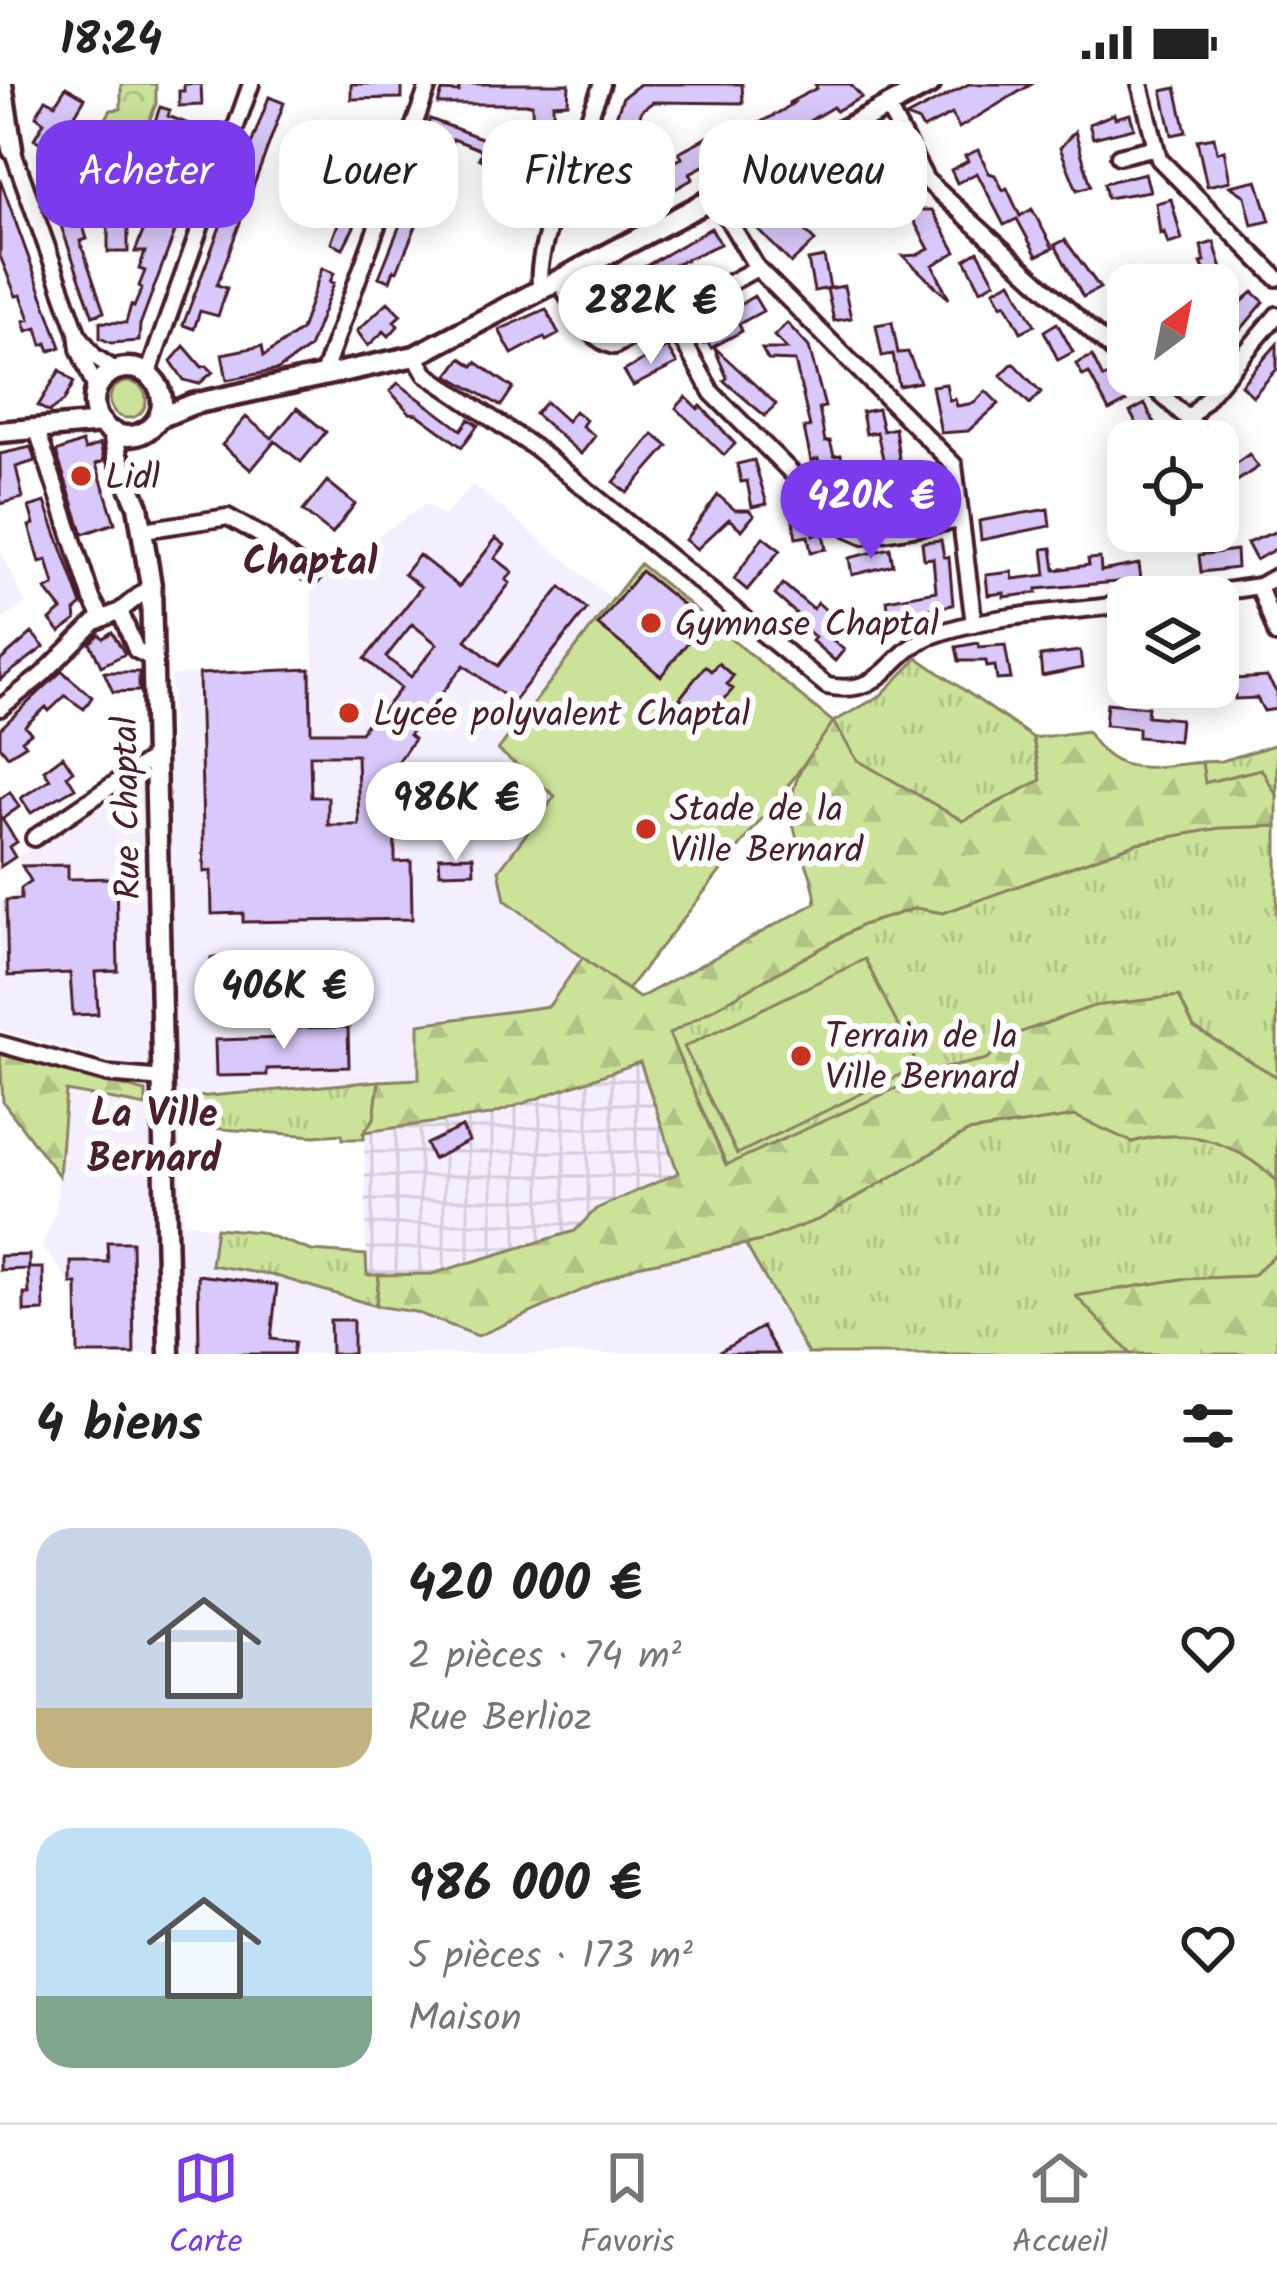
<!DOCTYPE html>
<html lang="fr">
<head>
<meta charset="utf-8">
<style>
  :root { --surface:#fff; --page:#f2f2f2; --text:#222; --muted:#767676; --line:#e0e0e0; --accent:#7c3aed }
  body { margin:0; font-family:Kalam,sans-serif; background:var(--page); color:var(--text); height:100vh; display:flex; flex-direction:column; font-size:45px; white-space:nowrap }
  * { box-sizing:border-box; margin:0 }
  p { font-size:39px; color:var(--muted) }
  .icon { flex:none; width:66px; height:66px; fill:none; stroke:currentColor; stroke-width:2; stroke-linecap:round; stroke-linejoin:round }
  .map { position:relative; height:1270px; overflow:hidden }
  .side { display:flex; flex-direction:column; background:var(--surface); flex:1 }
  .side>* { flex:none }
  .hud { position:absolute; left:36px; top:36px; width:1206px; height:108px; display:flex; gap:24px }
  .needle { width:78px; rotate:32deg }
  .fabs { position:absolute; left:1107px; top:180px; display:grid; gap:24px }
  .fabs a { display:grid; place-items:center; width:132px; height:132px; border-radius:24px; background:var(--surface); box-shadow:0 6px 30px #0003; font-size:60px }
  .price { position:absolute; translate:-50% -102px; padding:0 27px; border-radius:42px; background:#fff; color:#222; font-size:39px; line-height:78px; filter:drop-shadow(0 3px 6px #0008) }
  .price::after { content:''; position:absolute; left:50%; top:72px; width:36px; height:27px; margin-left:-18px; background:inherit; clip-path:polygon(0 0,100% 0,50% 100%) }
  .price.selected { background:var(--accent); color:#fff }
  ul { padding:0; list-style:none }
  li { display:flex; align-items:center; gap:36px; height:300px; padding:0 36px }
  li span { display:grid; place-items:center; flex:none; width:336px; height:240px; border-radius:36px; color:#555 }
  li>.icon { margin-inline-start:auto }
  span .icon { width:144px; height:144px; fill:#fffc; stroke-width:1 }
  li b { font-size:51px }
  h2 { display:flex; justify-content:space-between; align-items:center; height:144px; padding:0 36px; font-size:51px }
  .chip { padding:0 42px; border-radius:36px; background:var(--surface); box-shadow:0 6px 30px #0003; font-size:42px; line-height:108px }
  .chip.selected { background:var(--accent); color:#fff }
  .status { display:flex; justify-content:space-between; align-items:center; height:84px; padding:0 60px; background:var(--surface); direction:ltr }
  .status svg { height:33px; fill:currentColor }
  .tab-bar { display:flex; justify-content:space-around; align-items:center; height:168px; border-top:3px solid var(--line); background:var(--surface); font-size:33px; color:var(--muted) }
  .tab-bar a { display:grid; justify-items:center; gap:6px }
  .tab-bar .selected { color:var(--accent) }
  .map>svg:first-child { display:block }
  .built { fill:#f4effe }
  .industrial { fill:url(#industrial-grid) }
  .grass { fill:url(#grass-tufts); stroke:#8a8162; stroke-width:3 }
  .forest { fill:url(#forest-firs); stroke:#8a8162; stroke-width:3 }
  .park { fill:url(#park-crowns); stroke:#8a8162; stroke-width:3 }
  .pitch { fill:#cbe399; stroke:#8a8162; stroke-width:3 }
  .building { fill:#d9c9fa; stroke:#4a1f2b; stroke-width:3; fill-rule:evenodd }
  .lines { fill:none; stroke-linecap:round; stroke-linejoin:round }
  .street-casing { stroke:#4a1f2b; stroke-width:22 }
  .secondary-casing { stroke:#4a1f2b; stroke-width:27 }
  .street { stroke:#fff; stroke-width:14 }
  .secondary { stroke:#fff; stroke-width:18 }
  .poi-dot { fill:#c8321e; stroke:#fff; stroke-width:4.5 }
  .labels { text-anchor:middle; stroke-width:12; stroke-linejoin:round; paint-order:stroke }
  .poi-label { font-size:36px; fill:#4a1f2b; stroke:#fff; text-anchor:start }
  .street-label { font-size:36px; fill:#4a1f2b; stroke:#fff }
  .neighbourhood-label { font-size:39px; font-weight:bold; fill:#4a1f2b; stroke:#fff }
</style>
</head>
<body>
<div class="status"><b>18:24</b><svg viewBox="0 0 49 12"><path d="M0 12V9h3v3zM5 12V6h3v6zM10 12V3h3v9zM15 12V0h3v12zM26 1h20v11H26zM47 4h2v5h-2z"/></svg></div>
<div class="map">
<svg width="1277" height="1270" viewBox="0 0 1277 1270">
  <defs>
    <pattern id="industrial-grid" width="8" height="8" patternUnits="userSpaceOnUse" patternTransform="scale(3)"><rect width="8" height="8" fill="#f4effe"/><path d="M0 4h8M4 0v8" fill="none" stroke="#d3ccda"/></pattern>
    <pattern id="grass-tufts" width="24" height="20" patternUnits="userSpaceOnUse" patternTransform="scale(3)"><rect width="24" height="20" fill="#cbe399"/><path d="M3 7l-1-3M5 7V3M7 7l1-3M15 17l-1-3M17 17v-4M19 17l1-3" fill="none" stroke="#b0c284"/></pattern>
    <pattern id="forest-firs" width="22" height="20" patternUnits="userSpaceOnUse" patternTransform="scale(3)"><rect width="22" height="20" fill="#cbe399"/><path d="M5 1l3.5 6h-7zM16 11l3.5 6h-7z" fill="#b0c284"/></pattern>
    <pattern id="park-crowns" width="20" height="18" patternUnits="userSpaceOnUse" patternTransform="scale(3)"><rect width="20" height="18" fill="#cbe399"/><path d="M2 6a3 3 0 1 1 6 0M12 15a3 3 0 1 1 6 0" fill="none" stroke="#b0c284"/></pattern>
  </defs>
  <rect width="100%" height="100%" fill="#fff"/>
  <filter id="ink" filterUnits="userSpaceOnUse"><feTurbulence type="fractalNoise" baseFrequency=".00833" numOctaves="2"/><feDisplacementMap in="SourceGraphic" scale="24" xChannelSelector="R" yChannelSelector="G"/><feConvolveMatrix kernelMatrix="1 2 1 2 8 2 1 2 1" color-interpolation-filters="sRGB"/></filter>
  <g filter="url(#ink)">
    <path class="built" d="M473 400 611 514 498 666 555 711 500 786 505 815 583 873 549 922 419 940V995L186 1014 180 1042 183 1137 216 1144 211 1180 276 1192 376 1222 415 1228 478 1252 637 1182 746 1161 808 1270H78L77 1200H71L42 1162 56 1127 66 1006 146 1022 147 976 135 984 0 946V819L30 797 17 772 172 668 171 591 313 584 311 502 324 487 426 420 444 432Z
      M0 466 26 520 0 537Z"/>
    <path class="industrial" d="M640 978 679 1089 596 1125 576 1147 431 1190 367 1191 364 1048 426 1039 589 998Z"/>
    <path class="grass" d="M110 316a18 18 0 1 1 36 0a18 18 0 1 1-36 0Z
      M918 574 1033 654 1041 696 963 737 857 676 833 638 880 612Z
      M1277 660V712L1261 685 1204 699 1202 678 1222 677Z
      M1277 742V993L1194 944 1007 953 988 975 937 986 727 1081 668 950 862 841 916 824 943 829 1137 759 1219 744Z
      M379 997 374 1035 364 1048V1055H343L342 1050 315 1052 180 1042 186 1014Z
      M1075 1032 1132 1058C1187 1042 1236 1058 1277 1097V1169L1252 1192 1182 1195 1077 1212 1131 1270H808L746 1161 820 1135 967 1048Z
      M216 1144 259 1148 312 1167 366 1171 367 1191H379L376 1222 276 1192 211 1181Z"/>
    <path class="forest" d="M833 638 857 676 963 737 1041 696 1033 654 1087 647C1116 697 1152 682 1202 678L1205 699 1261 685 1277 712V742L1219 744 1137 759 943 829 916 824 862 841 669 950 726 1081 937 986 988 975 1007 953 1094 922 1179 912 1194 944 1277 993V1097C1236 1058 1187 1042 1132 1058L1075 1032 967 1048 820 1135 761 1157 637 1182 478 1252 415 1228 376 1222 379 1191 432 1190 575 1147 596 1125 678 1089 640 978 490 1031 364 1048 374 1035 379 997 419 995V940L549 922 583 873 639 914 816 819C814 792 802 773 795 748 782 700 808 674 833 638Z
      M0 970 146 1008V1022L66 1007 59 1092 3 1018Z
      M1277 1169V1270H1131L1076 1212 1182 1195 1252 1192Z"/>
    <path class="park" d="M121 0H156V20L123 102 108 108 90 61 111 26 121 25Z"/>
    <path class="pitch" d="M640 480 833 638 793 695 627 906 505 816 499 786 555 712 498 666Z
      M865 875 918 982 737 1070 684 963Z"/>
    <path class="building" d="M184 0H201L202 21 179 22V7H184Z
      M351 0H402V14L351 15Z
      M459 0H569L568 19 553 20 554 65 533 66 532 20H438L442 7 459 8Z
      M640 0H742L743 19 653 18 642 26 622 81 628 83 611 129H596L593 136 580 131 623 13Z
      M815 0H850L862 13 836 27 833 23 750 72 738 50 782 27 793 19H788L817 4Z
      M969 0H1032L959 44 952 30 923 45 919 38 906 33Z
      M66 3 85 14 54 66 34 55 44 38 36 32 46 15 55 20Z
      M1176 4 1186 48 1172 51 1162 7Z
      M269 13 284 19 217 201 227 204 223 217 218 232 200 227 194 245 183 241Z
      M160 23 170 26 168 32 212 49 140 241 139 257 111 259 100 254V238L126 239 131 221 134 223 142 204 139 202 145 187 139 185 145 168H135L146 140 159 145 167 122H183L169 117 192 53 164 43 155 67 146 63Z
      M1114 30 1115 34 1130 30 1134 44 1093 54 1089 40Z
      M430 35 505 63 497 85 479 74 482 66 453 55 397 187 394 186 390 197 379 193 414 106 433 48 426 45Z
      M1075 47 1091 102 1077 106 1060 64Z
      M876 50 881 51 893 73 875 83 872 78 840 96 829 75Z
      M711 51 722 72 690 89 693 95 670 108 672 112 646 125 632 98 682 74 679 68Z
      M1214 53 1217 68 1224 66 1230 97 1207 102 1197 56Z
      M978 66 989 89 995 91 1003 106 1007 104 1020 132 1032 125 1053 164 1037 172 1017 135 1004 141 977 89 957 99 951 86 968 77 965 72Z
      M365 67 378 72 370 101 367 100 364 108 352 104 358 89 354 87Z
      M811 89 820 99 787 129 815 157 791 179 746 133 768 110 778 119Z
      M1145 89 1150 107 1107 114 1104 99Z
      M0 95 61 263 50 267 47 259 42 261 37 244 27 247 24 237 30 235 21 211 16 212 0 172Z
      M1257 96 1270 137 1252 141 1245 112 1230 102Z
      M907 106 921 126H932L956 168 933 181 949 215 903 172 917 171 929 165 908 126 900 130 892 114Z
      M1171 115 1182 156 1168 160 1164 148 1160 150 1156 119Z
      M78 126 87 155 80 157 104 228 93 232 61 142 60 133Z
      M108 129H128V168H108Z
      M342 129 358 135 343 164 331 159Z
      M711 144 720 160 674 181 679 189 661 198 644 207 640 201 598 223 590 208 620 192 622 196Z
      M1065 156 1100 204 1083 213 1055 161Z
      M1214 158 1220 179 1227 201H1212L1201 179 1205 178 1201 162Z
      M978 167 995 198 981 206 965 175Z
      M824 173 830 204 814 207 808 176Z
      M322 184 334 189 330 198 334 199 309 264 278 286 227 296 222 270 262 262 264 272 301 246Z
      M1011 197 1035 241 1021 248 1006 219 1002 221 994 206Z
      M844 202 851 234 834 237 827 205Z
      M1253 208 1264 218 1218 273V250L1235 230 1231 227Z
      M754 212 763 227 739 240 742 247 711 264 707 258 703 260 696 247Z
      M388 218 401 231 394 237 398 242 389 252 384 247 368 262 357 247Z
      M546 225 559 250 546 257 544 253 512 270 499 246Z
      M892 238 898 269 908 268 920 298 899 302 893 270 882 272 876 241Z
      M787 239 809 263 825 323 819 324 825 358 830 357 834 372 841 371 844 393 868 389 872 411 919 403 920 408 936 405 938 422 875 432 874 428 858 431 856 421 850 422 845 400 832 403 830 389 821 391 818 375 811 377 804 344 810 343 795 277 768 276 762 265H787L774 252Z
      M1057 239 1073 268 1058 276 1044 247Z
      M1277 260V285L1253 312 1241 301Z
      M184 262 202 283 207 282 213 288 199 300 184 296 171 277Z
      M667 263 677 280 633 302 624 287Z
      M714 263 776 320 765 332 724 297 727 294Z
      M1092 272 1103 294 1112 290 1126 318 1109 327 1089 289 1083 292 1076 280Z
      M461 274 473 282 476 278 513 304 501 322 448 291Z
      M1013 279 1041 308 1030 320 1001 291Z
      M60 286 74 298 64 317 49 328 38 322Z
      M398 299 461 346 469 335 478 341 462 363 417 330 410 329 390 307Z
      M946 300 949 316 955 315 957 322 974 319 986 307 999 320 968 347 941 349 932 302Z
      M686 313 698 325 701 322 735 360 724 371 676 324Z
      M546 318 567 337 575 327 586 336 582 342 595 352 581 370 535 330Z
      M1145 320 1152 334 1165 357H1146L1130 328Z
      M297 324 326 348 301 378 275 357 251 386 222 361 246 333 272 354Z
      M878 325 883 347 895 344 900 382 889 383V378L884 379 877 348 866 350 862 328Z
      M653 350 668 362 627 409 614 398Z
      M82 358 85 366 100 360 104 377 96 380 115 439 83 450 56 368Z
      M31 363 35 377 16 383 23 414 0 420V370Z
      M1249 370 1258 383 1218 410V392Z
      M754 376 767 420 752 423 747 397 741 398 737 380Z
      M327 397 355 420 332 450 303 427Z
      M718 411 735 426H749L754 431 742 446 729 435 697 465 685 456Z
      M45 418 82 521 75 527 76 536 60 548 50 536 62 526 46 506 54 501 47 476 40 478 29 442 34 440 29 423Z
      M1048 425 1050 442 981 456 979 437Z
      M812 433 813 451 823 449 826 465 811 468 808 452 796 454 793 436Z
      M1277 447V464L1256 476 1247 459Z
      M763 453 780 466 747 506 734 495Z
      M496 454 505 461 495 474 513 488 506 496 510 499 466 556 498 582 561 503 587 525 513 618 464 581 409 651 414 655 394 684 395 778 411 777 412 835 243 838V829L212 830 211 787 204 788 199 590 310 585 311 648H361L377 625 382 628 401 604 365 575 421 503 404 490 419 471 459 503ZM412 540 437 560 411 593 386 573ZM310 671H357L359 741H328V713H311Z
      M941 456 944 473H949L953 521 889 532 887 516 936 507 933 474 924 475 922 458Z
      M890 464 893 481 852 491 849 474Z
      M1052 464 1055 486 1089 481 1088 475 1100 474 1101 487 1139 480 1141 496 1037 505V509L1004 513V509L988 511 986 491 1012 488 1013 495 1046 491 1043 465Z
      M1236 466 1237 484 1201 488 1199 471Z
      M641 487 704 538 661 592 598 541Z
      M783 500 813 525 818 519 828 528 822 536 832 544 826 550 844 566 835 577 812 557 815 553 795 536 799 532 775 511Z
      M112 548 125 570 101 582 90 559 99 550 103 554Z
      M32 549 44 563 0 596V577Z
      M978 559 979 563 1005 561 1011 595 997 596 995 582 987 583 986 577H959L956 563Z
      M1080 567 1082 584 1042 592 1040 572Z
      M718 579 733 592 727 600 733 605 707 636 680 614 705 582 711 587Z
      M62 587 92 613 84 625 65 612 49 627 46 623 25 642 31 649 22 656 26 661 8 672 0 662V645Z
      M104 588H139V607L113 608Z
      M1267 593 1277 609V625L1264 627 1257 614 1235 615 1234 595Z
      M1107 619 1148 623 1147 632 1180 635 1178 657 1138 653V644L1105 641Z
      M63 672 73 687 67 691 75 704 31 729 21 714 50 695 44 686Z
      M10 708 19 723 2 735 17 758 9 763 15 773 0 783V715Z
      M473 772 474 788 440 789 439 773Z
      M68 781V795L116 794 118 887 96 888 98 930 73 931 70 889 8 892 6 816 21 815V804L31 797 22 782Z
      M289 873 290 923H259L250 933 241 924H212V901L206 894 211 891V874Z
      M348 943 349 983 267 985V991L216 992 215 956 287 954V944Z
      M462 1043 469 1057 433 1075 426 1060Z
      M107 1158H132L134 1270H78L77 1200H71V1178H108Z
      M29 1171V1184H43L44 1227 24 1228V1210H29L28 1185 0 1186V1172Z
      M198 1191 277 1201 271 1255 295 1258 293 1270H199Z
      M330 1236H353V1270H331Z
      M762 1243 778 1270H716Z"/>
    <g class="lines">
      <g class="street-casing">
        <path id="street" d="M1140 0 1159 75 1277 194
          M888 24 926 96 1128 280
          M12 65 77 248 79 265 96 305
          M1119 72 1156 63
          M716 115 757 184 954 381 974 540
          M560 197C572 220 587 256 614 262L757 184
          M542 206C526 178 589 36 602 0
          M669 232 712 309 848 445 864 452 961 436
          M80 253 94 272 115 286
          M415 272 426 290 538 366 827 602C886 613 886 570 931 552 991 529 1064 529 1128 520
          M148 290 251 0
          M1140 291 1198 344 1205 357
          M326 293 325 285 429 0
          M1189 335 1277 231
          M37 346 92 515 102 533
          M144 446 228 433 262 452 312 492
          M1259 502 1277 551
          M1186 513 1259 502 1277 492
          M120 527 136 566 155 576
          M0 624 42 591 95 538 120 527 151 502
          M34 754 157 671
          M0 960 107 990 164 995"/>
      </g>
      <g class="secondary-casing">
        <path id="secondary" d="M2 0 12 65
          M94 318a34 34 0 1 1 68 0a34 34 0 1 1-68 0Z
          M159 334 193 320 415 272 930 0
          M0 348 102 339
          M113 348 117 372 138 422 151 502 169 1270"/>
      </g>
      <use href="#street" class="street"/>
      <use href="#secondary" class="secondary"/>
    </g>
  </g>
  <g class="poi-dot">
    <circle cx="81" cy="392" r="12"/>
    <circle cx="651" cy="539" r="12"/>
    <circle cx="349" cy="629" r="12"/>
    <circle cx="646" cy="745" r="12"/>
    <circle cx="801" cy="972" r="12"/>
  </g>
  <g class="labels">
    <g class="poi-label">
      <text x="105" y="405">Lidl</text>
      <text x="675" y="552">Gymnase Chaptal</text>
      <text x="373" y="642">Lycée polyvalent Chaptal</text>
      <text x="670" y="737">Stade de la<tspan x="670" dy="41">Ville Bernard</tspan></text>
      <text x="825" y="964">Terrain de la<tspan x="825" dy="41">Ville Bernard</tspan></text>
    </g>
    <g class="street-label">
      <text transform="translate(125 724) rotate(-91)" y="13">Rue Chaptal</text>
    </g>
    <g class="neighbourhood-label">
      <text x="310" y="490">Chaptal</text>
      <text x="154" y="1042">La Ville<tspan x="154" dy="45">Bernard</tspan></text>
    </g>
  </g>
</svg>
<div class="fabs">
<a><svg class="needle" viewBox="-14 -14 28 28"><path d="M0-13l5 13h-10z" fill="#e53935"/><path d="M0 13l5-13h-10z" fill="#767676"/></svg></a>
<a><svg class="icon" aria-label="locate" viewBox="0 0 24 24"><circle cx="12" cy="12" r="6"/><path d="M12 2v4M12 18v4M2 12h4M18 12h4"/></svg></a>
<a><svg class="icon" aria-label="layers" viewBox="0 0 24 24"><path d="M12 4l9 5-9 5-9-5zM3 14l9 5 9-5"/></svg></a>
</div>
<b class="price" style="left:651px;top:283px">282K €</b>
<b class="price selected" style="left:871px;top:478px">420K €</b>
<b class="price" style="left:456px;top:780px">986K €</b>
<b class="price" style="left:284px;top:968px">406K €</b>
<div class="hud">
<a class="chip selected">Acheter</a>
<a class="chip">Louer</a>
<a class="chip">Filtres</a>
<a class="chip">Nouveau</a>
</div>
</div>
<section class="side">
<h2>4 biens<svg class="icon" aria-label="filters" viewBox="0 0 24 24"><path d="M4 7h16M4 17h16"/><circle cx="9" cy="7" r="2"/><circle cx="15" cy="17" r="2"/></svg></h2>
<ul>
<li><span style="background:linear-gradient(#c9d6e8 75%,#c2b280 0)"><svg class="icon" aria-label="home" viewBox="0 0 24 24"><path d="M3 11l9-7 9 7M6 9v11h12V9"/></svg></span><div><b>420 000 €</b><p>2 pièces · 74 m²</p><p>Rue Berlioz</p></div><svg class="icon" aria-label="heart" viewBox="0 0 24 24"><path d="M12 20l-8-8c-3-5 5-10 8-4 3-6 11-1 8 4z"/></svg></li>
<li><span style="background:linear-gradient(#bfe0f5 70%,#7fa58c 0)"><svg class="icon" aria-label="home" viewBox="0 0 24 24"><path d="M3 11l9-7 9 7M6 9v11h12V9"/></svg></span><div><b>986 000 €</b><p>5 pièces · 173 m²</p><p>Maison</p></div><svg class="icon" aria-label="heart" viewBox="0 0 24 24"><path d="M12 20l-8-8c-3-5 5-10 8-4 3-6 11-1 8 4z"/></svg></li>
</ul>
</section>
<nav class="tab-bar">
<a class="selected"><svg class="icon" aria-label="map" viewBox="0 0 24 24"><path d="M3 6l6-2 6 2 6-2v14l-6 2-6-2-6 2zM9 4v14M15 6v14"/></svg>Carte</a>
<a><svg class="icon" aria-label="saved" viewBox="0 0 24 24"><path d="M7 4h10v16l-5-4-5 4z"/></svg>Favoris</a>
<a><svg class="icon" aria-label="home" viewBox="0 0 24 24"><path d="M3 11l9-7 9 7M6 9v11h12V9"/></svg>Accueil</a>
</nav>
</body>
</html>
